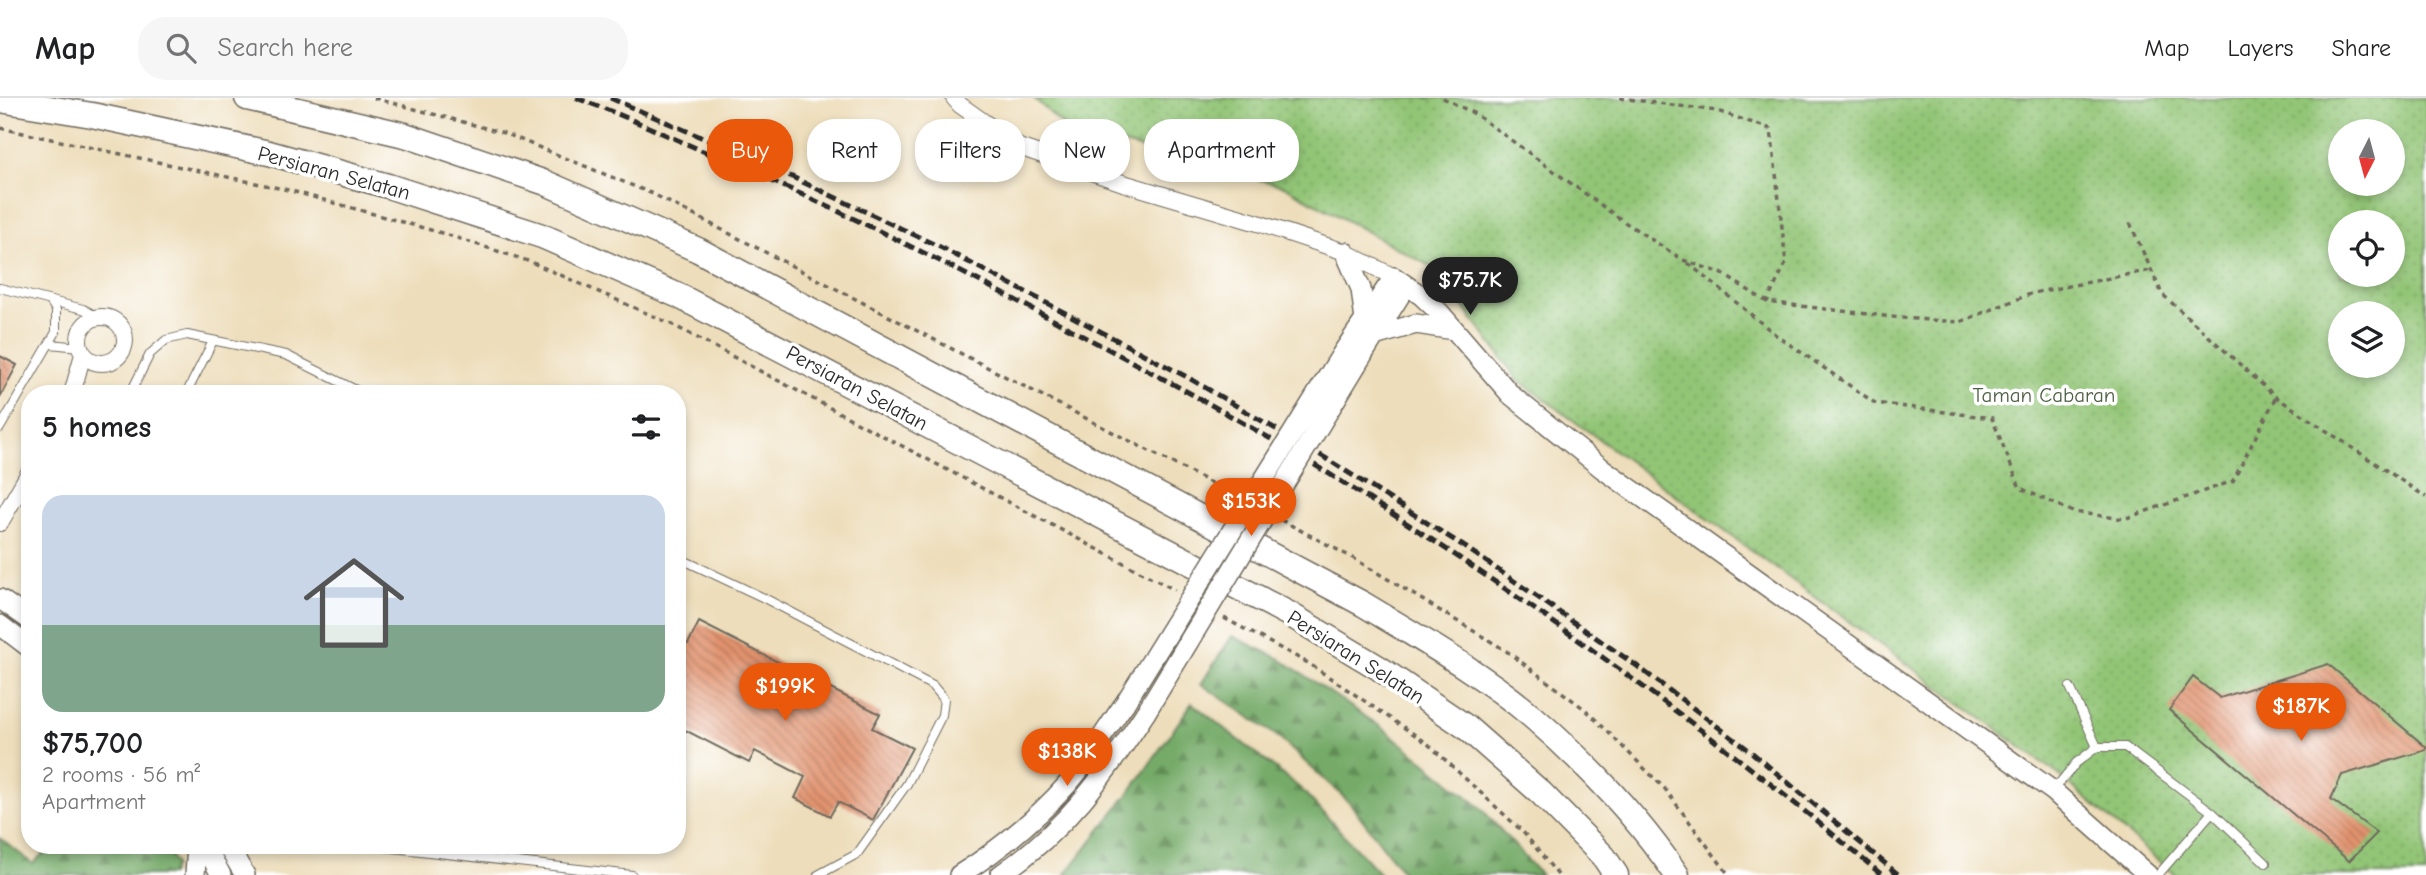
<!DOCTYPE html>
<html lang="en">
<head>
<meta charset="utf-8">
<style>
  :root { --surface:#fff; --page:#f6f6f6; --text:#202124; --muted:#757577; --line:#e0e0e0; --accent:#ea580c }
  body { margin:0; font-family:"Comic Neue",sans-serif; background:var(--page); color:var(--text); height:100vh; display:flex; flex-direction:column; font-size:26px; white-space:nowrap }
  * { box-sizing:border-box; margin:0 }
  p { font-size:23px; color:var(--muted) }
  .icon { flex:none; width:38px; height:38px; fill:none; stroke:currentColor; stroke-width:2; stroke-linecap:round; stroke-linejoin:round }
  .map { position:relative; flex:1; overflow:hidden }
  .panel { position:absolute; left:21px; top:287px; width:665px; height:469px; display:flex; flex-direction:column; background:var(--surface); border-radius:28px; box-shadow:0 4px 10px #0003 }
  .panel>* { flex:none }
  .guide { position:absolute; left:707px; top:21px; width:665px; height:63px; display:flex; gap:14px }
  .needle { width:46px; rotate:186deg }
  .buttons { position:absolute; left:2328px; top:21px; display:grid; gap:14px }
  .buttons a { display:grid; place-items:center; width:77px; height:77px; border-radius:50%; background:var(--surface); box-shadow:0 4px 10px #0003; font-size:35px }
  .price { position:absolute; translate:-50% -60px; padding:0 16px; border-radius:24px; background:var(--accent); color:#fff; font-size:23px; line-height:46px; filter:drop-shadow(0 2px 4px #0008) }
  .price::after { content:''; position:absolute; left:50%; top:42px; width:21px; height:16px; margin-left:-10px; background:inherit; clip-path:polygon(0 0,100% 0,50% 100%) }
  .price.current { background:#222; color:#fff }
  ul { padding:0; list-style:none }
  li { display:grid; align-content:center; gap:14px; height:371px; padding:0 21px }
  li span { display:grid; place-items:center; height:217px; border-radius:21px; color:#555 }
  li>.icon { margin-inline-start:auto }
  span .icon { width:126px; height:126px; fill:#fffc; stroke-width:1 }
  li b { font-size:30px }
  h2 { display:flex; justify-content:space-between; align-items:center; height:84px; padding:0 21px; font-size:30px }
  .pill { padding:0 24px; border-radius:28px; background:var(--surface); box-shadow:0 4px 10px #0003; font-size:24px; line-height:63px }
  .pill.current { background:var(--accent); color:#fff }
  header { display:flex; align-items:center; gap:42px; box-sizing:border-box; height:98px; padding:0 35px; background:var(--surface); border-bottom:2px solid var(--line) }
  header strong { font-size:33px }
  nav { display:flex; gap:38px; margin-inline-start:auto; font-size:24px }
  .search { width:490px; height:63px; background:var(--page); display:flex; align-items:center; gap:18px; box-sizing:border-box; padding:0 24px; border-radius:28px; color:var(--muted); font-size:26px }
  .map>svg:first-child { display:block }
  .forest { fill:url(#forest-firs); stroke:#506a49; stroke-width:2 }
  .park { fill:url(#park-dots); stroke:#5e7850; stroke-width:2; fill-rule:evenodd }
  .building { fill:url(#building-back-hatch) }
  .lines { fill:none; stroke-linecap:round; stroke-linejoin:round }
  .service-casing { stroke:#6f695d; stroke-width:10 }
  .minor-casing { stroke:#6f695d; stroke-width:18 }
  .tertiary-casing { stroke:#6f695d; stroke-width:22 }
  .primary-casing { stroke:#6f695d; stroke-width:27 }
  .path { stroke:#6f695d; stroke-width:3.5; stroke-dasharray:5 5; stroke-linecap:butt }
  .service { stroke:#fff; stroke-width:8 }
  .minor { stroke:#fff; stroke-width:16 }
  .tertiary { stroke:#fff; stroke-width:19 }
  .primary { stroke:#fff; stroke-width:24 }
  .rail { stroke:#2b2b2b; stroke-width:5; stroke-dasharray:10 5; stroke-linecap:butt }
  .tertiary-bridge-casing { stroke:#6f695d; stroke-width:22; stroke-linecap:butt }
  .tertiary-bridge { stroke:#fff; stroke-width:19 }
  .labels { text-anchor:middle; stroke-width:7; stroke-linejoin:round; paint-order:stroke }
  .street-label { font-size:21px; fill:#2b2b2b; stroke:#fff }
  .park-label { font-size:21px; fill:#4f6145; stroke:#fff }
</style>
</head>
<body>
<header>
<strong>Map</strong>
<div class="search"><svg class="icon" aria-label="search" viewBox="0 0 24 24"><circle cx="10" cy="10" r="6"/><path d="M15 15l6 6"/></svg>Search here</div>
<nav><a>Map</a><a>Layers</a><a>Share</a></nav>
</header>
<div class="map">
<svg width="2426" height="777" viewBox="0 0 2426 777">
  <defs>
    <pattern id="forest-firs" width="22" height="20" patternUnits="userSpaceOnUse" patternTransform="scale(1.75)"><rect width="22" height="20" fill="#75aa67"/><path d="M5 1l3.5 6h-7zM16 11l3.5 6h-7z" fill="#608b55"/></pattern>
    <pattern id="park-dots" width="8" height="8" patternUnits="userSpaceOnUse" patternTransform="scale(1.75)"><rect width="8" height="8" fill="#92c576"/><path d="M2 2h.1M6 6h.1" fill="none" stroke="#7ea966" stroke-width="1.8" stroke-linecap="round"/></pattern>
    <pattern id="building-back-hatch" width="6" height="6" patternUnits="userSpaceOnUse" patternTransform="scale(1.75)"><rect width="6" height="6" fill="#e1926d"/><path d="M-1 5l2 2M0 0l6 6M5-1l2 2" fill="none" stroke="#b7775a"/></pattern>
  </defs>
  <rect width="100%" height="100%" fill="#fff"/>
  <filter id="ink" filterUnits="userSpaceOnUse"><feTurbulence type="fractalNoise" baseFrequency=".0143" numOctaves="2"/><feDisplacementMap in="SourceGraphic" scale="14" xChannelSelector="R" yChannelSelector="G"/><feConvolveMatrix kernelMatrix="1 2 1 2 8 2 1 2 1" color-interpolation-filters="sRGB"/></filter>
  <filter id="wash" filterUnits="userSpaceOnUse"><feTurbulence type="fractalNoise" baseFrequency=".00686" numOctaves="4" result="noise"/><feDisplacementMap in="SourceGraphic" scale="28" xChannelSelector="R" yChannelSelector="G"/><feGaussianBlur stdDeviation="1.57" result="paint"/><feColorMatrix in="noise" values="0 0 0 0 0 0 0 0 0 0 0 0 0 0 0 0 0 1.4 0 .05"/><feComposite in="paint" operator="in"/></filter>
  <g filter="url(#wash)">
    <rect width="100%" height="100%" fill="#edddba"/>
    <path class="forest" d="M1232 538 1279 560 1384 631 1480 709 1541 777H1405L1349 704 1277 638 1201 586Z
      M1192 605 1301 691 1381 777H1065L1135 687Z
      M0 740 33 766 51 747H165L175 766 171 777H0Z"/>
    <path class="park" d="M1034 0H2426V777H2175L2059 677 1518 282 1437 172 1284 88 1067 31ZM2340 33H2392V86H2340ZM2340 124H2392V177H2340ZM2340 215H2392V268H2340Z"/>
    <g id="blocks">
      <path class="building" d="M0 258 17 267 0 299Z
        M699 524 880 616 872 630 912 650 873 722 838 704 830 718 795 700 805 679 755 653 749 665 677 628V541L688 546Z
        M2328 566 2426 649V652L2342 677 2331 701 2377 735 2349 763 2169 612 2193 579 2220 600Z"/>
    </g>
  </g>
  <g filter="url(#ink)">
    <use href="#blocks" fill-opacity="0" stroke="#6f695d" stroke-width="2"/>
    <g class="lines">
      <g class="service-casing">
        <path id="service" d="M0 190 83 211 98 219
          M50 246 80 249
          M130 296 150 256 166 242 187 237 286 257 364 296
          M186 296 213 243
          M0 330 56 234V212L50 203
          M677 459 764 500 933 588 944 601 942 617 907 686 857 756 818 777
          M2070 589 2097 649
          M2053 693 2076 665 2097 649H2125L2212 714 2158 777
          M2212 714 2266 765
          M367 747 632 777"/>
      </g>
      <g class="minor-casing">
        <path id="minor" d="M954 0 960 7 1019 49 1123 85 1258 125 1345 154 1394 179
          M79 242a23 23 0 1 1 46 0a23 23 0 1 1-46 0Z
          M72 296 83 256
          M0 425 30 373"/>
      </g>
      <g class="tertiary-casing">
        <path id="tertiary" d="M1345 154 1361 191 1365 223
          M1374 238 1416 226 1454 232
          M1343 254 1394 179 1422 198 1440 215 1511 297 1603 371 2053 693 2148 777
          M1357 266 1406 188
          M0 501 30 522
          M0 527 30 550
          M205 747 221 777
          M227 747 245 777
          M195 777 197 747
          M959 777C1000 752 1051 709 1080 671 1096 649 1110 626 1125 605
          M1000 777C1065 732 1104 679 1146 614"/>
      </g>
      <g class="primary-casing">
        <path id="primary" d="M247 0 405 37 546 85 698 152 1363 506C1421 541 1481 575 1533 619 1585 664 1638 720 1677 777
          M0 2 92 17 269 55 388 88 542 138 679 198 1289 516 1379 570 1466 629 1541 695 1604 759 1616 777"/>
      </g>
      <path class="path" d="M374 0 504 35 653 96 1234 397
        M1443 0 1475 16 1623 123 1683 162 1721 175 1767 204 1901 220 1960 224 2033 195 2151 172
        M1620 0 1717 13 1771 31 1786 165 1767 204
        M0 30 288 92 445 136 531 164 671 226 1175 492
        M2130 125 2162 196 2276 299 2426 399
        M1688 165 1776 237 1875 305 1992 320 2020 390 2073 414 2124 421 2233 383 2276 299
        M1281 422 1353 460 1505 552 1586 612 1665 691 1729 777
        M1224 520 1308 565 1427 645 1523 734 1558 777"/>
      <use href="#service" class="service"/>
      <use href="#minor" class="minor"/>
      <use href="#tertiary" class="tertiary"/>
      <use href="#primary" class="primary"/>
      <path class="rail" d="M576 0C619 15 661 35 703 53 812 99 917 150 1021 205 1123 259 1225 312 1323 372 1519 494 1705 628 1882 777
        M610 0 771 69 940 149 1187 279 1327 361 1465 449 1637 568 1750 653 1899 777"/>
      <g class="tertiary-bridge-casing">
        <path id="tertiary-bridge" d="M1125 605 1343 254
          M1146 614 1357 266"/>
      </g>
      <use href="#tertiary-bridge" class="tertiary-bridge"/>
    </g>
  </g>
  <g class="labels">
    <g class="street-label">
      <text transform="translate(334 75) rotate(15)" y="7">Persiaran Selatan</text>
      <text transform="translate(857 290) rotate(28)" y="7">Persiaran Selatan</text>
      <text transform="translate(1356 559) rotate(32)" y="7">Persiaran Selatan</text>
    </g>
    <g class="park-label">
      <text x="2044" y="304">Taman Cabaran</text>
    </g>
  </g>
</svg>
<div class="buttons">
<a><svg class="needle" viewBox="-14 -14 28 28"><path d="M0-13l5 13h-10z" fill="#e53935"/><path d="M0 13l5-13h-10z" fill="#757577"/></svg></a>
<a><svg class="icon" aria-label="locate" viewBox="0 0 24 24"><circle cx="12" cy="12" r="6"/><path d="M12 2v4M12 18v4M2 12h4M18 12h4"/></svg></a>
<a><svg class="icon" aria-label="layers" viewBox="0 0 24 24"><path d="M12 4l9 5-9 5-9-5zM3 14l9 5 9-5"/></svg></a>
</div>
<b class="price current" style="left:1470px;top:219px">$75.7K</b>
<b class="price" style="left:1251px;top:440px">$153K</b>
<b class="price" style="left:785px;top:625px">$199K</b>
<b class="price" style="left:2301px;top:645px">$187K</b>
<b class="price" style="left:1067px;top:690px">$138K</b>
<div class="guide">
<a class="pill current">Buy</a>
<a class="pill">Rent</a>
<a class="pill">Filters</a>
<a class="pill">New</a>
<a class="pill">Apartment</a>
</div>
<section class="panel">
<h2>5 homes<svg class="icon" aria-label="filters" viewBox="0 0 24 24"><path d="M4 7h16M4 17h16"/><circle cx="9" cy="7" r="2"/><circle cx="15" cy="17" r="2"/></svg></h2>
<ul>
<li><span style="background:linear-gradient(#c9d6e8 60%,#7fa58c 0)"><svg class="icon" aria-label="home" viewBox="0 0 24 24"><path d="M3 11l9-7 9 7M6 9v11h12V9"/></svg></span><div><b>$75,700</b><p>2 rooms · 56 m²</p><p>Apartment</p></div></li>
</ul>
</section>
</div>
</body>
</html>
